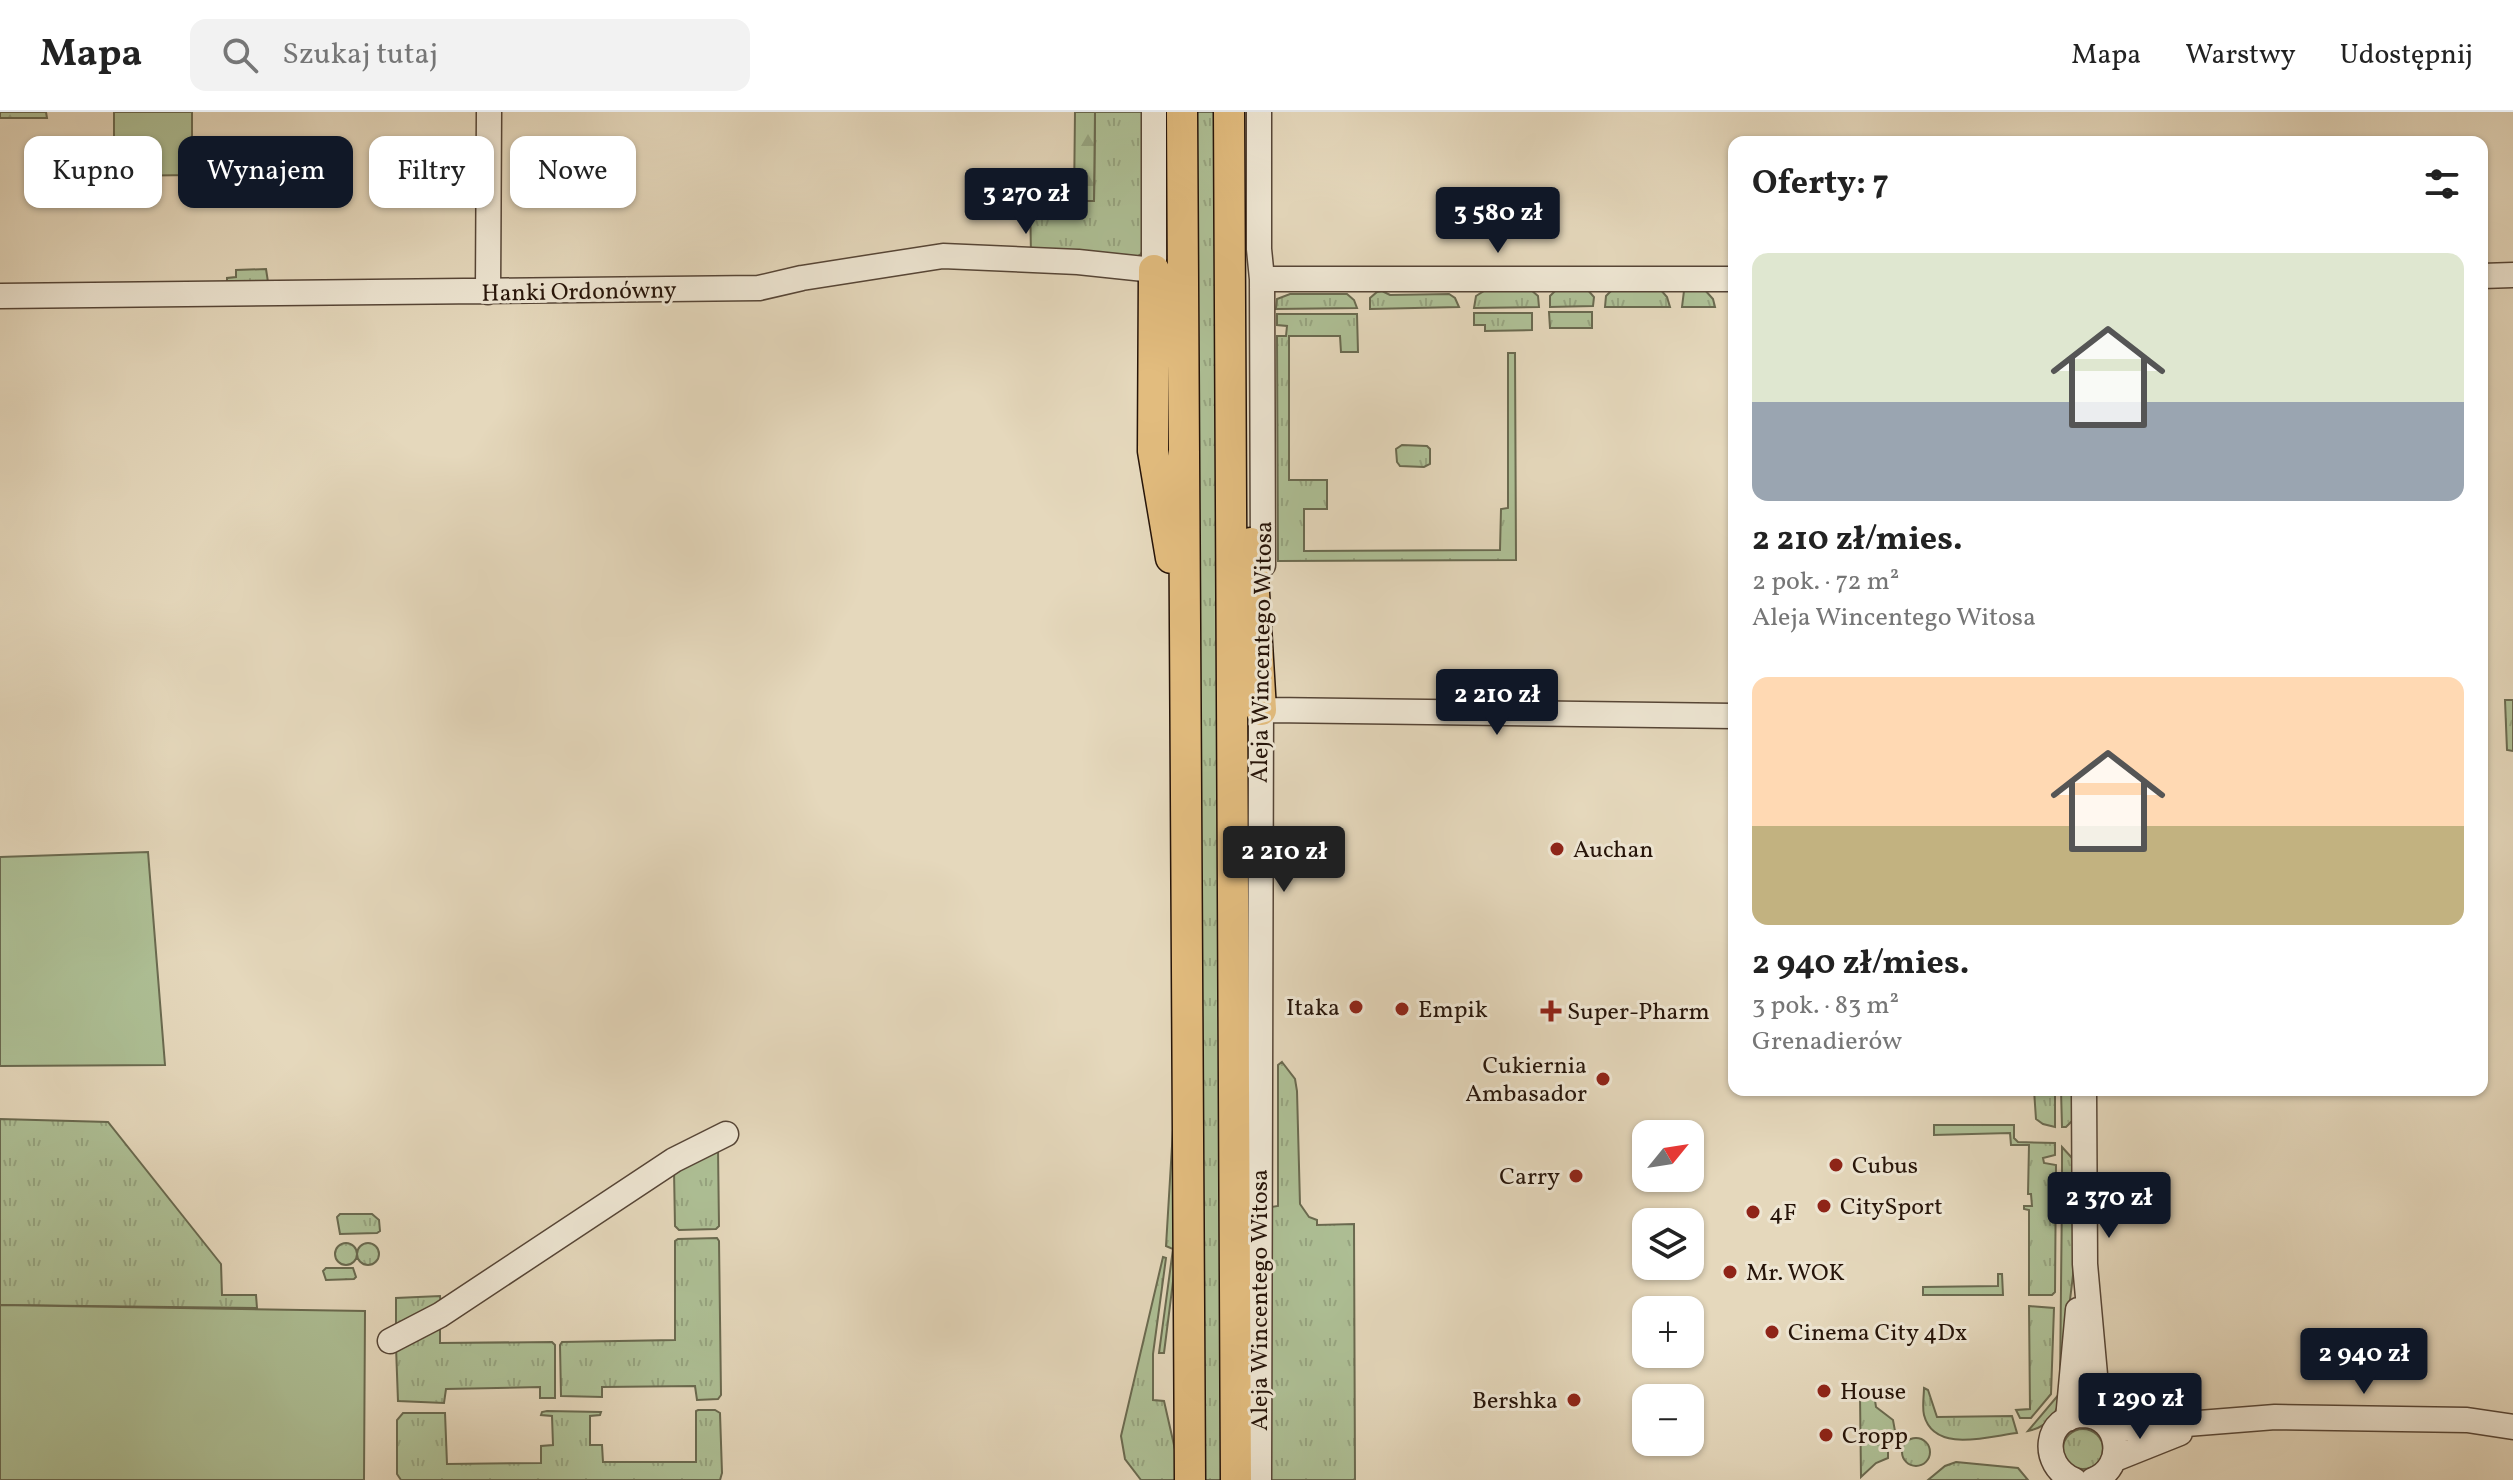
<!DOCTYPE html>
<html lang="pl">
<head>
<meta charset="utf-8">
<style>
  :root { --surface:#fff; --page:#f2f2f2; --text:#222; --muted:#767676; --line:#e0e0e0; --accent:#111827 }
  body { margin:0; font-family:Vollkorn,serif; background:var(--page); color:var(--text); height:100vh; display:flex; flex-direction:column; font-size:30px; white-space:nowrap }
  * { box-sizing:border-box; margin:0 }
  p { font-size:26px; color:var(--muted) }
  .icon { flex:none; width:44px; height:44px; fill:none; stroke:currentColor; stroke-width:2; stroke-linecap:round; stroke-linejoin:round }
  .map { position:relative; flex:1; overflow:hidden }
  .details { position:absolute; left:1728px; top:24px; width:760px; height:960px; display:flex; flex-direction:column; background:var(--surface); border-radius:16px; box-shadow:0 2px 6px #0004 }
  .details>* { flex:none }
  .banner { position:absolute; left:24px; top:24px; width:760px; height:72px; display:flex; gap:16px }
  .needle { width:52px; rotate:60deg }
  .buttons { position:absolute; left:1632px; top:1008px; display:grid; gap:16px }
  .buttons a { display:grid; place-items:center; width:72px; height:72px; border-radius:16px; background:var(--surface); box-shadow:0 2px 6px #0004; font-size:40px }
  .price { position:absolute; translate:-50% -68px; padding:0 18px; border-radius:8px; background:var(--accent); color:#fff; font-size:26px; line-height:52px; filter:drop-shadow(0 2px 4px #0008) }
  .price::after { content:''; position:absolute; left:50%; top:48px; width:24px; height:18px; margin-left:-12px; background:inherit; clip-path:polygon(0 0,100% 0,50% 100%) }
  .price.selected { background:#222; color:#fff }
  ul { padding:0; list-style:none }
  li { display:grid; align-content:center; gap:16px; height:424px; padding:0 24px }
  li span { display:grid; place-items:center; height:248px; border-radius:16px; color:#555 }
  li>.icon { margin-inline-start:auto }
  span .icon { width:144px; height:144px; fill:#fffc; stroke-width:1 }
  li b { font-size:34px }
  h2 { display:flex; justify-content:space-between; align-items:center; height:96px; padding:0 24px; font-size:34px }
  .tag { padding:0 28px; border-radius:16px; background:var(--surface); box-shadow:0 2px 6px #0004; font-size:28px; line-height:72px }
  .tag.selected { background:var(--accent); color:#fff }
  header { display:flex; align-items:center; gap:48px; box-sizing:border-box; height:112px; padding:0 40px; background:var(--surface); border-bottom:2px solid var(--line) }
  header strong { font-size:38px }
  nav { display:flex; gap:44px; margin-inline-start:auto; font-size:28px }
  .search { width:560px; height:72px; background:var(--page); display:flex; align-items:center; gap:20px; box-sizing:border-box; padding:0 28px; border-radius:16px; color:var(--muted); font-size:30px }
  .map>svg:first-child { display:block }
  .grass { fill:url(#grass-tufts); stroke:#6a6a50; stroke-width:2 }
  .forest { fill:url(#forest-firs); stroke:#6a6a50; stroke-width:2 }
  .green { fill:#aec096; stroke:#6a6a50; stroke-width:2 }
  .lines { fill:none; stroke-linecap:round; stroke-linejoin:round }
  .minor-casing { stroke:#564536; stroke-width:27 }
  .major-casing { stroke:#261409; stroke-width:33 }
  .minor { stroke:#eee6d3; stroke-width:24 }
  .major { stroke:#e2bc7e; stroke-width:30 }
  .poi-dot { fill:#8f2418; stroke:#eee6d3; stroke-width:3 }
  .labels { text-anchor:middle; stroke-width:6; stroke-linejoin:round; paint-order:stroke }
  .street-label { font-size:24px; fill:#261409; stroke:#eee6d3 }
  .poi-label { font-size:24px; fill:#261409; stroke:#eee6d3; text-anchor:start }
</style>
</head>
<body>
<header>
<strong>Mapa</strong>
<div class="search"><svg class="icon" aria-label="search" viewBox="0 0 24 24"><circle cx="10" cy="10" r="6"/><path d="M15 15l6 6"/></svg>Szukaj tutaj</div>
<nav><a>Mapa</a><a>Warstwy</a><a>Udostępnij</a></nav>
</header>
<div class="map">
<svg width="2513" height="1368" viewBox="0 0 2513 1368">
  <defs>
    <pattern id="grass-tufts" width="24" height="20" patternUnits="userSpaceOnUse" patternTransform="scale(2)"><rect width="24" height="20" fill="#aec096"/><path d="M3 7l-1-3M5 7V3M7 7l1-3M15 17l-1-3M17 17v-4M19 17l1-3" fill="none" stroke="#96a480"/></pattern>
    <pattern id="forest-firs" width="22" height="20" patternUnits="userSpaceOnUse" patternTransform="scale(2)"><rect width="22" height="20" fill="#aec096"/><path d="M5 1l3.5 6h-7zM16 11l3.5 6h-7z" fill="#96a480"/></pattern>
  </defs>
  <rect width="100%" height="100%" fill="#e5d8bc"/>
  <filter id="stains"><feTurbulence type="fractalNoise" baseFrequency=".0025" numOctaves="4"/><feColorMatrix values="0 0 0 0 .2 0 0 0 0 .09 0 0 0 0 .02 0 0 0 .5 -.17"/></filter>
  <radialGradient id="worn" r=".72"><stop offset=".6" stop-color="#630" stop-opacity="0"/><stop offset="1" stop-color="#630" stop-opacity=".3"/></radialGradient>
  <path class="grass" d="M1095 0H1147V128L1141 142 1135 146 1031 142 1030 88 1094 89Z
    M1190 0H1219L1226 1368H1201Z
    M266 157 268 170 227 169V166L236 165V158Z
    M1586 176 1594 185 1593 194 1550 195V184L1557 177Z
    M1613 177H1660L1667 185 1670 195H1605L1606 184Z
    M1704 177 1713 187 1715 195H1682L1684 179Z
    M1531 178 1538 184 1539 195 1474 196 1476 184 1484 179Z
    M1382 179 1390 183 1449 182 1455 186 1459 195 1370 197V186L1377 180Z
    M1290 182H1347L1354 188 1357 196 1276 197 1277 187Z
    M1549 200H1592V216H1550Z
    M1474 201H1532V218L1485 219V213H1474Z
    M1277 202H1357L1358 240H1341L1340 224H1289V368H1327V397H1304V439L1500 438 1501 397 1508 396V241H1515L1516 448 1278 449 1277 224H1286L1287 214 1277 213Z
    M1402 333 1427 334 1430 337V352L1424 355 1400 354 1397 350 1396 337Z
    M2505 588H2513V639L2507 638Z
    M1282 950 1295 967 1297 979 1300 1092 1309 1105 1317 1108V1113L1354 1112 1355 1368H1271L1267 1306 1271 1095 1278 1094V953Z
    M2034 978H2055V1015L2043 1012 2036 1007Z
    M2061 978H2072L2073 1008 2066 1015H2062Z
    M1175 984 1178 1130 1164 1241H1159L1173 1137 1166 1134Z
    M0 1007 108 1010 221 1152 222 1183H256L257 1196 0 1193Z
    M1934 1013H2014V1026L2018 1030 2055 1031V1043L2043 1046 2044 1051 2056 1053 2055 1180 2052 1183H2029V1098L2024 1097V1094H2032L2031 1082H2028L2029 1033H2011L2010 1021 1934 1023Z
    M2062 1035 2072 1046V1068H2066L2062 1063Z
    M718 1037 719 1114 716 1117 679 1118 675 1114 674 1058Z
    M2067 1077H2073V1163L2060 1271 2062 1082Z
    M340 1102H372L379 1108 380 1119 377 1121 340 1122 337 1105Z
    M717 1126 719 1129 721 1283 718 1287 697 1288 695 1274 602 1275V1285L561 1284 560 1233 562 1230 675 1228V1129L678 1127Z
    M335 1142a11 11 0 1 1 22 0a11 11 0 1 1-22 0Z
    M357 1142a11 11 0 1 1 22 0a11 11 0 1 1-22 0Z
    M1163 1145 1166 1146 1153 1242V1288L1164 1289 1179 1355 1178 1368H1141L1125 1347 1121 1324Z
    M326 1156H353L356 1165 354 1167 326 1168 323 1159Z
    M1998 1162H2002L2003 1183H1923V1175L1998 1174Z
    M440 1184 441 1195 396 1214V1186Z
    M2029 1194 2054 1196 2051 1282 2031 1306H2020L2016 1298 2030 1297Z
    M440 1215V1231L552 1230 555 1233V1286H540V1275L446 1277 444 1291 398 1289 396 1235Z
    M1924 1276 1928 1278 1937 1305 2012 1304 2017 1321C1990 1324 1934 1342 1924 1303 1922 1295 1924 1284 1924 1276Z
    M2060 1281C2059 1301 2048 1315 2028 1319Z
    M1874 1282 1876 1295 1893 1308 1895 1319 1888 1334V1346L1876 1351 1861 1365 1860 1283Z
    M698 1298H715L720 1301 722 1361 720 1368H401L397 1362V1308L403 1301H445L447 1352 541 1351V1334L553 1333 552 1304 541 1303 542 1300 547 1299 601 1300 600 1303 590 1304V1333H602L603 1350H696V1299Z
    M2063 1337a20 20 0 1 1 40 0a20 20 0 1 1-40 0Z
    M1902 1340a14 14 0 1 1 28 0a14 14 0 1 1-28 0Z
    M1956 1350 2018 1356 2028 1368H1928L1945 1354Z"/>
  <path class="forest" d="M0 0H46L47 6H0Z
    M1075 0H1095L1094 89H1074Z"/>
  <path class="green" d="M114 0H192V63L114 64Z
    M148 740 165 953 0 954V745Z
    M0 1193 365 1199 364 1368H0Z"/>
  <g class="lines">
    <g class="minor-casing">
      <path id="minor" d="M1259 0V137L1262 167 1263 453
        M2482 164 2513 163
        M1262 167H1734
        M488 180 489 0
        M0 184 759 176 802 166 943 144 1078 150 1154 158V0
        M1261 598 1734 604
        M2084 978 2085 1152 2099 1307
        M390 1229 440 1203 674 1048 726 1022
        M2068 1307 2078 1198
        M2111 1318 2275 1305 2467 1308 2513 1315
        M2115 1347 2180 1321
        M1259 1368 1261 582
        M2074 1368C2039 1353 2044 1303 2084 1303 2121 1304 2127 1356 2093 1368"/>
    </g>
    <g class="major-casing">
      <path id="major" d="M1182 0 1190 1368
        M1229 0 1236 1368
        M1154 158 1153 339 1171 446
        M1251 431 1261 598"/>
    </g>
    <use href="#minor" class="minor"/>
    <use href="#major" class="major"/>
  </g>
  <g class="poi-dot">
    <circle cx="1557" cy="737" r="8"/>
    <circle cx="1356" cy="895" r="8"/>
    <circle cx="1402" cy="897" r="8"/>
    <path d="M1547 887h8v8h8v8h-8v8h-8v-8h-8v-8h8z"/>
    <circle cx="1603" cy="967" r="8"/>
    <circle cx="1836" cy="1053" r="8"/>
    <circle cx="1576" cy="1064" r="8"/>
    <circle cx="1824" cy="1094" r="8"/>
    <circle cx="1753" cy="1100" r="8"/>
    <circle cx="1730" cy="1160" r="8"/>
    <circle cx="1772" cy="1220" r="8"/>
    <circle cx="1824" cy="1279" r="8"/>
    <circle cx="1574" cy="1288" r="8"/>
    <circle cx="1826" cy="1323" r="8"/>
  </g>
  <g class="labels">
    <g class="street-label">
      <text transform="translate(579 179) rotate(-1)" y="8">Hanki Ordonówny</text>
      <text transform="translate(1261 540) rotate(-89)" y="8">Aleja Wincentego Witosa</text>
      <text transform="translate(1259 1188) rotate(-90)" y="8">Aleja Wincentego Witosa</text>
    </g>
    <g class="poi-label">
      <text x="1573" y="745">Auchan</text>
      <text x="1340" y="903" text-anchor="end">Itaka</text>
      <text x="1418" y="905">Empik</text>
      <text x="1567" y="907">Super-Pharm</text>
      <text x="1587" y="961" text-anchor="end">Cukiernia<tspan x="1587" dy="28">Ambasador</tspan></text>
      <text x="1852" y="1061">Cubus</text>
      <text x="1560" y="1072" text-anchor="end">Carry</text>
      <text x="1840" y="1102">CitySport</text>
      <text x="1769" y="1108">4F</text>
      <text x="1746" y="1168">Mr. WOK</text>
      <text x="1788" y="1228">Cinema City 4Dx</text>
      <text x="1840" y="1287">House</text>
      <text x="1558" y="1296" text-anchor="end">Bershka</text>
      <text x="1842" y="1331">Cropp</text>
    </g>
  </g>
  <rect width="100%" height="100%" filter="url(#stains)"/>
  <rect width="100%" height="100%" fill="url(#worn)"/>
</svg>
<div class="buttons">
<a><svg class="needle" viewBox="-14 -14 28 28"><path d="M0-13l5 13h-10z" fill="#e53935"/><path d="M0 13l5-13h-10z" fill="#767676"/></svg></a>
<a><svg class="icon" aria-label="layers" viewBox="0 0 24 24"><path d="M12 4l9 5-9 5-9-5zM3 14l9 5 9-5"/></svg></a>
<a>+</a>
<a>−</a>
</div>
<b class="price" style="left:1026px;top:124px">3 270 zł</b>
<b class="price" style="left:1498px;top:143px">3 580 zł</b>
<b class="price" style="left:1497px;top:625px">2 210 zł</b>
<b class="price selected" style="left:1284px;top:782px">2 210 zł</b>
<b class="price" style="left:2109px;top:1128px">2 370 zł</b>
<b class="price" style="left:2364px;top:1284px">2 940 zł</b>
<b class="price" style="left:2140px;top:1329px">1 290 zł</b>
<div class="banner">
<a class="tag">Kupno</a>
<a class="tag selected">Wynajem</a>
<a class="tag">Filtry</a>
<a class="tag">Nowe</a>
</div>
<section class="details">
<h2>Oferty: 7<svg class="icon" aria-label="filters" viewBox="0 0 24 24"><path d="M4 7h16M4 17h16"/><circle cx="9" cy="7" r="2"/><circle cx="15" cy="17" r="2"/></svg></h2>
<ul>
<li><span style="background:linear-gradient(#dfe7d0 60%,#9aa5b1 0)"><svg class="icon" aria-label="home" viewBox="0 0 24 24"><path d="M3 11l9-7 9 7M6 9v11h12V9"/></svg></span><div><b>2 210 zł/mies.</b><p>2 pok. · 72 m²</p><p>Aleja Wincentego Witosa</p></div></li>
<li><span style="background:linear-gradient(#ffd9b3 60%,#c2b280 0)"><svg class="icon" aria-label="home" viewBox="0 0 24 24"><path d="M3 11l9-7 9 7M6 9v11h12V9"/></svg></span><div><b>2 940 zł/mies.</b><p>3 pok. · 83 m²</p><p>Grenadierów</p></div></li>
</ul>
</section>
</div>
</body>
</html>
